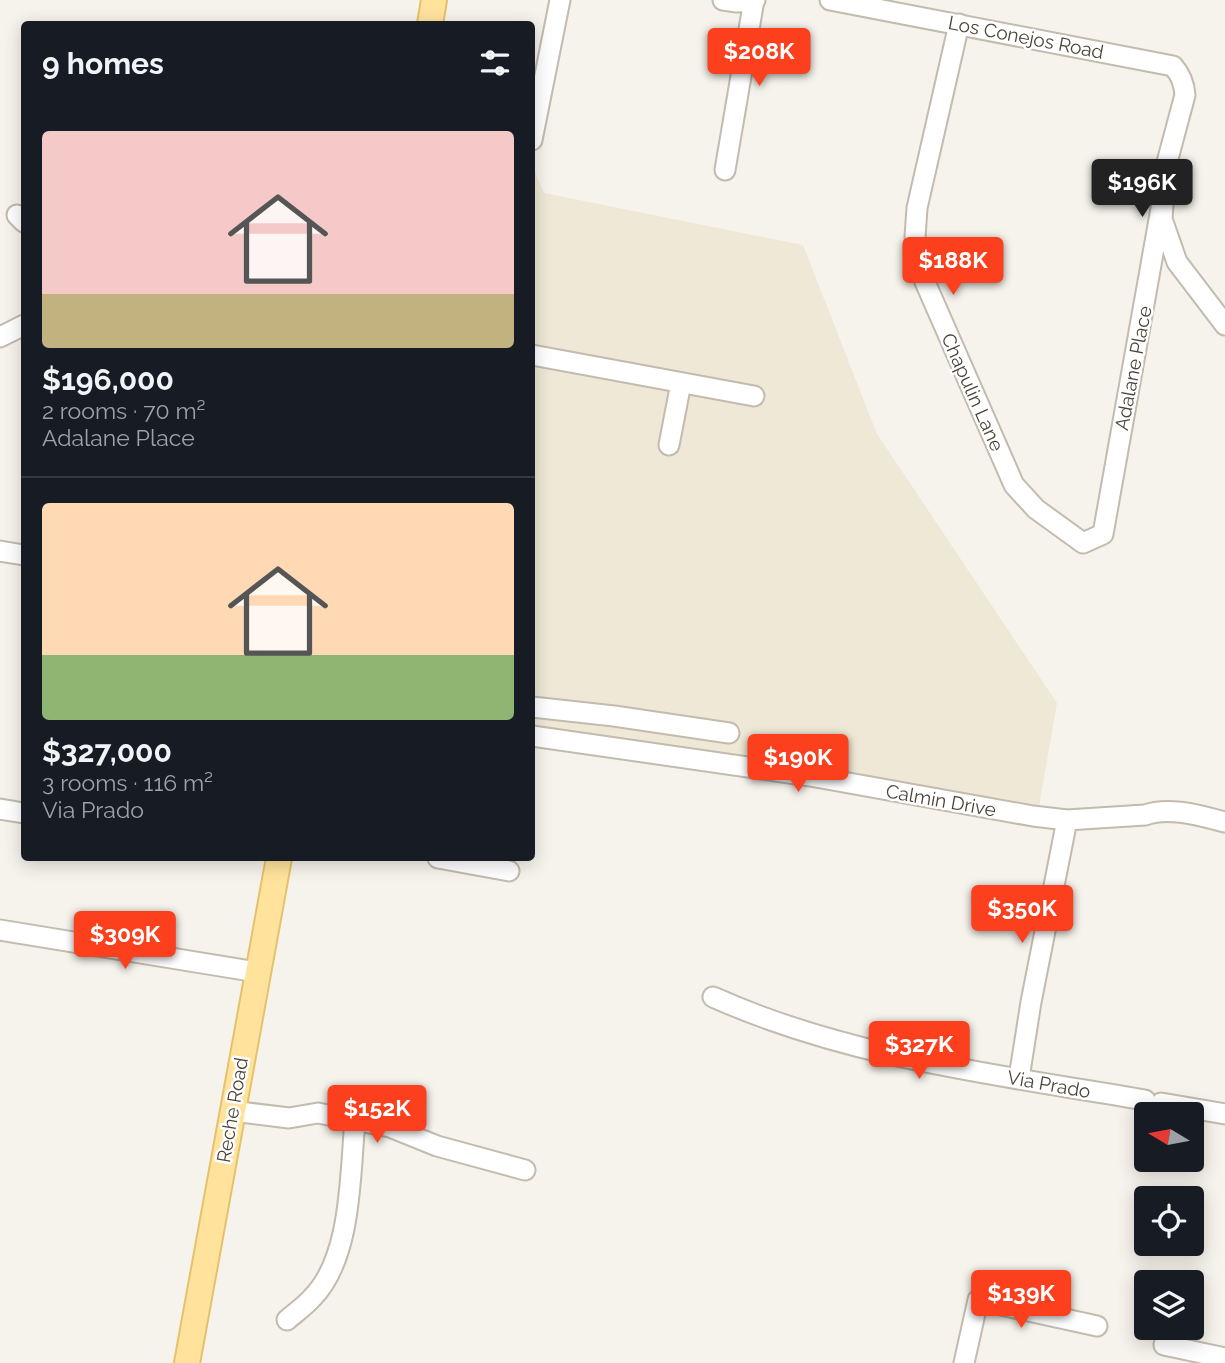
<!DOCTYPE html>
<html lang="en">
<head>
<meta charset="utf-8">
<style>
  :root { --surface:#171b24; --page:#20242c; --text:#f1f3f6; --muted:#9ea1a6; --line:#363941; --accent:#fc3f1d }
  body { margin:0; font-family:Raleway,sans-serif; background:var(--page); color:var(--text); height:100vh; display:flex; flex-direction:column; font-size:26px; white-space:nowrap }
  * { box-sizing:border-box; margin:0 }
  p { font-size:23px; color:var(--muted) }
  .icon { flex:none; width:38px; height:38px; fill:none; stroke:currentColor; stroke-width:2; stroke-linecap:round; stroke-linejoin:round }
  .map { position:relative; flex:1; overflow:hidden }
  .drawer { position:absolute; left:21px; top:21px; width:514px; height:840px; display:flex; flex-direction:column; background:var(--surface); border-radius:7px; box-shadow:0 4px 18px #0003 }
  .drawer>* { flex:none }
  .needle { width:46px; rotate:280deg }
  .buttons { position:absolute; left:1134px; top:1102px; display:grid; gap:14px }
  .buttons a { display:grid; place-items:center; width:70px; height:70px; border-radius:7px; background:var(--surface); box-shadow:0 4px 18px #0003; font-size:35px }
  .price { position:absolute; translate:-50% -60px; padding:0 16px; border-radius:7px; background:var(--accent); color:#fff; font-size:23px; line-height:46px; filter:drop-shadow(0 2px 4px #0008) }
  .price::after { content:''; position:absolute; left:50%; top:42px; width:21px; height:16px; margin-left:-10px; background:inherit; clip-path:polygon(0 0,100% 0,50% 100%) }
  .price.current { background:#222; color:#fff }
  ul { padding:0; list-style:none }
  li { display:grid; align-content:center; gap:14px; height:371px; padding:0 21px }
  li+li { border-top:2px solid var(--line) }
  li span { display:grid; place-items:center; height:217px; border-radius:7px; color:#555 }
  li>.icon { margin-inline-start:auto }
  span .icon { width:126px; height:126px; fill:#fffc; stroke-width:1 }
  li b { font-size:30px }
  h2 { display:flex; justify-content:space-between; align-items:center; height:84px; padding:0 21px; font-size:30px }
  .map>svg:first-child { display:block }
  .education { fill:#efe8d6 }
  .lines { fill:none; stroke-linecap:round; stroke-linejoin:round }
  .minor-casing { stroke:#c2bbae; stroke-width:23 }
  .major-casing { stroke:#e6c16a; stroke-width:28 }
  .minor { stroke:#fff; stroke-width:19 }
  .major { stroke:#ffe39c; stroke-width:24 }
  .labels { text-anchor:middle; stroke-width:5; stroke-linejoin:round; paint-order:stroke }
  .street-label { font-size:19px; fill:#4b4439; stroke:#fff }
</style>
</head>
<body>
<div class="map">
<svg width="1225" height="1363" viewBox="0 0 1225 1363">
  <rect width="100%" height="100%" fill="#f6f3ec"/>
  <path class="education" d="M532 170H534L544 193 803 245 877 434 1057 703 1039 807 811 769 532 728Z"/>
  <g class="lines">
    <g class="minor-casing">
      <path id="minor" d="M723 0 737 2 755 0
        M830 0 1173 66C1181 75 1184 83 1185 95L1166 166 1162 219 1177 262 1225 325
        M959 24 917 208 915 237 925 282 1014 485 1036 509 1083 543 1103 534 1162 203
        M532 140 560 0
        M725 170 754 0
        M17 215 24 222
        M0 337 24 325
        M532 355 754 396
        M669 445 681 383
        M0 551 24 555
        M532 707 614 716 729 733
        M532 736 810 776 1033 816 1067 820 1145 815C1169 806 1201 816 1225 822
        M0 809 24 813
        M438 858 509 871
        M0 930 257 972
        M713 997C849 1058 999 1075 1145 1100
        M1019 1078 1031 1002 1067 820
        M1161 1103 1225 1114
        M232 1111 289 1118 318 1113 390 1127 437 1146 525 1170
        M287 1320C295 1313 305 1306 312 1298 352 1258 350 1174 355 1120
        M1164 1345 1225 1358
        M964 1363 978 1300 1097 1326"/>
    </g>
    <g class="major-casing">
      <path id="major" d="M430 24 434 0
        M187 1363 279 858"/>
    </g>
    <use href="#minor" class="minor"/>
    <use href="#major" class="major"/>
  </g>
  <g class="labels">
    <g class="street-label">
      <text transform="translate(1026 37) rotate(11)" y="7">Los Conejos Road</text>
      <text transform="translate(1133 368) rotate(-79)" y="7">Adalane Place</text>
      <text transform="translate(973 392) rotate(66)" y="7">Chapulin Lane</text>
      <text transform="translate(941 800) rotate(10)" y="7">Calmin Drive</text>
      <text transform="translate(1049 1084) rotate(10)" y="7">Via Prado</text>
      <text transform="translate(232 1110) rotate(-80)" y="7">Reche Road</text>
    </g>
  </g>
</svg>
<div class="buttons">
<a><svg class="needle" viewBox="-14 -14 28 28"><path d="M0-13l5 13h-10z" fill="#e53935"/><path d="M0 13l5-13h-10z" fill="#9ea1a6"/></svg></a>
<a><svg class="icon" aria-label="locate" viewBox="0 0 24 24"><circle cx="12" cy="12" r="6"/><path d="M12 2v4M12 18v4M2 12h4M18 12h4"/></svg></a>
<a><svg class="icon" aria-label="layers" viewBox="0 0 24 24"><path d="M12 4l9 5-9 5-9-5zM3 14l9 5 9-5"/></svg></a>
</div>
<b class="price" style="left:759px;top:88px">$208K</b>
<b class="price current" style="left:1142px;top:219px">$196K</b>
<b class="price" style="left:953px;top:297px">$188K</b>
<b class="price" style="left:798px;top:794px">$190K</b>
<b class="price" style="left:1022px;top:945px">$350K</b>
<b class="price" style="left:125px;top:971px">$309K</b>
<b class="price" style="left:919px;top:1081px">$327K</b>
<b class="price" style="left:377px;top:1145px">$152K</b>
<b class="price" style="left:1021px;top:1330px">$139K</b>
<section class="drawer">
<h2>9 homes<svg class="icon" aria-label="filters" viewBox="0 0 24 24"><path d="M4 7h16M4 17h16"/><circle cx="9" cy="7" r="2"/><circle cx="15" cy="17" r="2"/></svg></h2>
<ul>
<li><span style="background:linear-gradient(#f6c9c9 75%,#c2b280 0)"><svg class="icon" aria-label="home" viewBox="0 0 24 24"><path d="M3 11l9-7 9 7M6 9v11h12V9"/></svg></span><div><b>$196,000</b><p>2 rooms · 70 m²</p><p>Adalane Place</p></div></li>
<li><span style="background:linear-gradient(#ffd9b3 70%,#8fb573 0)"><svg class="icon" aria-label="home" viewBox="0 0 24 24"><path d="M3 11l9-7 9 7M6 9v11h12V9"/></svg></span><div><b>$327,000</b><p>3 rooms · 116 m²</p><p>Via Prado</p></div></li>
</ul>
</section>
</div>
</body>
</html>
